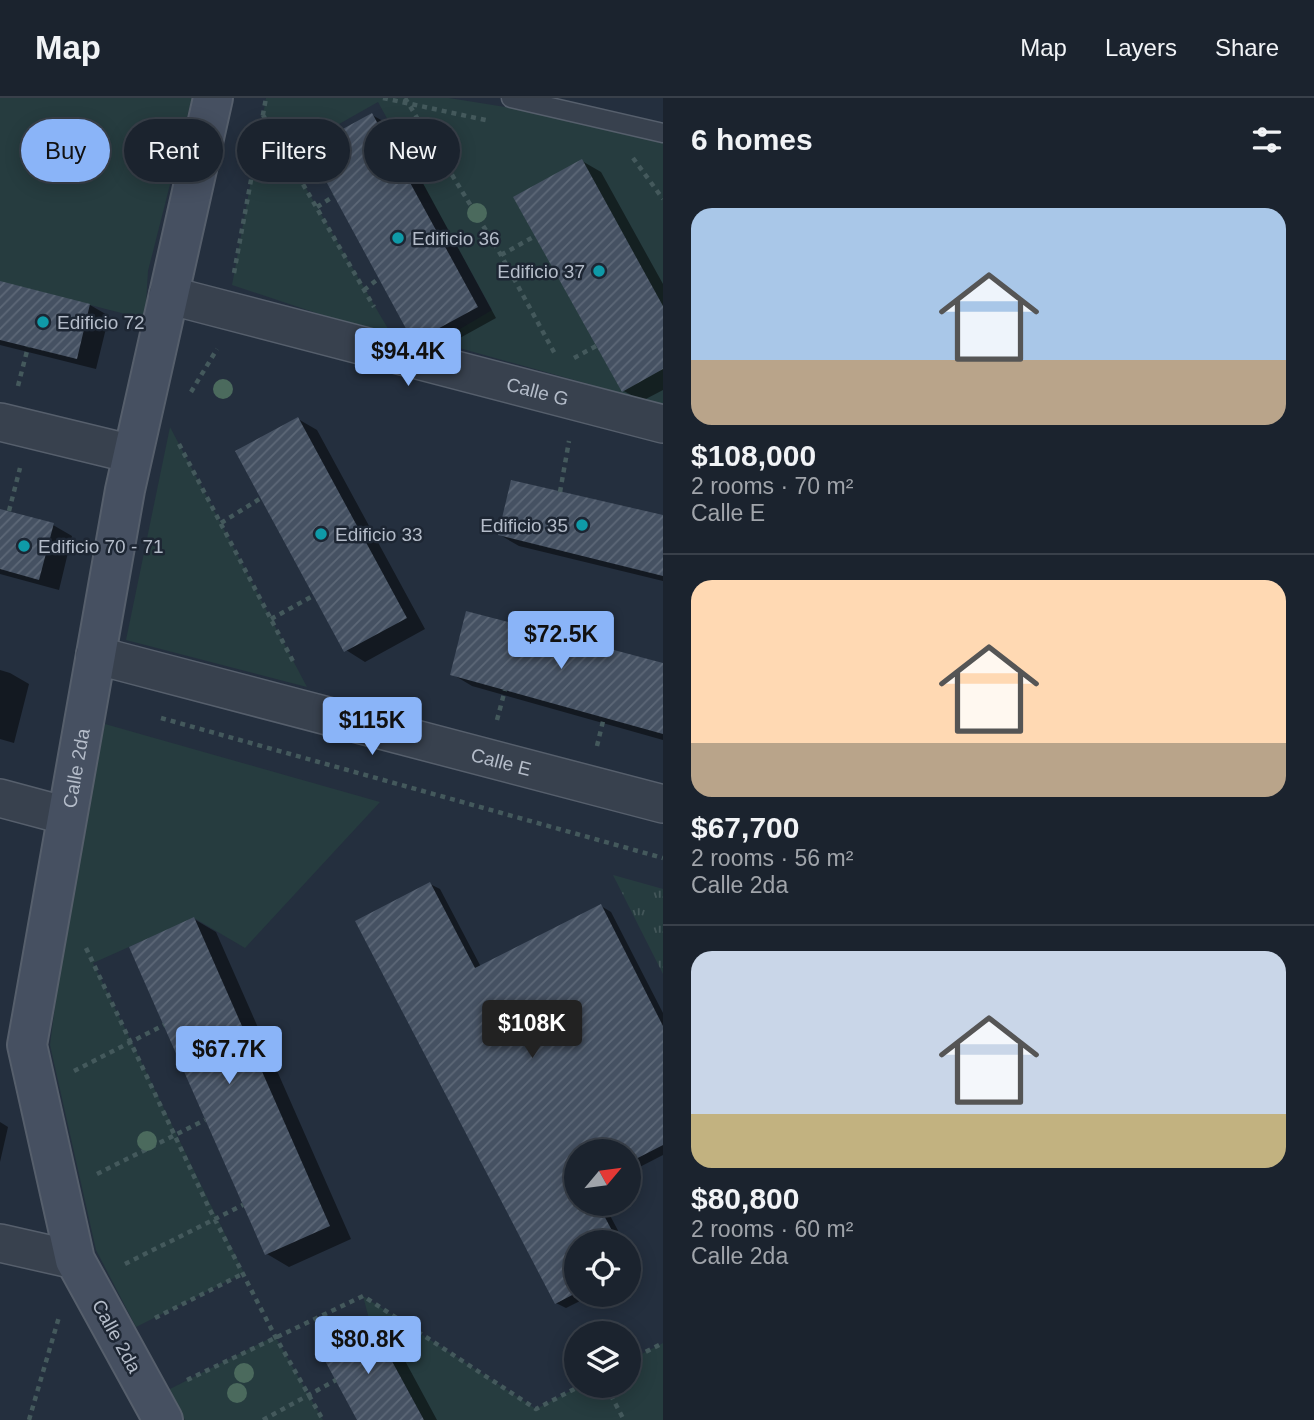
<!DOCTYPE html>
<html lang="en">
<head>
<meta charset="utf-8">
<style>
  :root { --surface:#1b232e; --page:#282f3a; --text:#f1f3f6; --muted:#a0a4aa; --line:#39404a; --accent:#8ab4f8 }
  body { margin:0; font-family:Arial,sans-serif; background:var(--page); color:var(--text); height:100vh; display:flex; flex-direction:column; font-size:26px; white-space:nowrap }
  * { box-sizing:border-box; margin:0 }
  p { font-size:23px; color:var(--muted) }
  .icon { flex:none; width:38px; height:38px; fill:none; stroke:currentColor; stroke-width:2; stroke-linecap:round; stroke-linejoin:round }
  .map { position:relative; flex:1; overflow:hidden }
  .panel { display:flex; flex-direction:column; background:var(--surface); width:651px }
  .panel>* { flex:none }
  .top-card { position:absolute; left:21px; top:21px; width:536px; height:63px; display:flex; gap:14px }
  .needle { width:46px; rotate:61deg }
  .fabs { position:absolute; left:564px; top:1041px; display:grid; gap:14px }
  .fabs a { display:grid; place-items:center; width:77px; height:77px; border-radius:50%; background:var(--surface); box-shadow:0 4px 18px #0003,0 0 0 2px var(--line); font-size:35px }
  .price { position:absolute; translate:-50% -60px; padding:0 16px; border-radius:7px; background:var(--accent); color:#111; font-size:23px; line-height:46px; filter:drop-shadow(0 2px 4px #0008) }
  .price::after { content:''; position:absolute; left:50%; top:42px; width:21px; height:16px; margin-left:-10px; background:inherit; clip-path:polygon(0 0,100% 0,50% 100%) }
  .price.selected { background:#222; color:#fff }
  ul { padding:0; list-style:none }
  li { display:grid; align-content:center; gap:14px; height:371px; padding:0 28px }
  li+li { border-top:2px solid var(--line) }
  li span { display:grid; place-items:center; height:217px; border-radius:21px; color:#555 }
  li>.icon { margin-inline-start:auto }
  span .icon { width:126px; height:126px; fill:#fffc; stroke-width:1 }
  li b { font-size:30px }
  h2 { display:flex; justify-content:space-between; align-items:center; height:84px; padding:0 28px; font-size:30px }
  .pill { padding:0 24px; border-radius:32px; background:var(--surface); box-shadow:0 4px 18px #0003,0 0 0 2px var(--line); font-size:24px; line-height:63px }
  .pill.selected { background:var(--accent); color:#111 }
  header { display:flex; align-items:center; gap:42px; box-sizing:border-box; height:98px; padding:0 35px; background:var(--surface); border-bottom:2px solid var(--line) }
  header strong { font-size:33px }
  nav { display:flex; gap:38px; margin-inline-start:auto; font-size:24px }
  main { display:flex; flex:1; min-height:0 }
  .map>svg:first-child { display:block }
  .green { fill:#263c3f }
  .park { fill:url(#park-tufts) }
  .shadow { fill:#0007 }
  .building { fill:url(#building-hatch) }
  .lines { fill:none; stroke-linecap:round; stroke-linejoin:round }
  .lane-casing { stroke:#565f6c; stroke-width:21 }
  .street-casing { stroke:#565f6c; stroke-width:40 }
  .secondary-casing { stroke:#565f6c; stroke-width:42 }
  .path { stroke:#44595c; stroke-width:4.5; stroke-dasharray:5 5; stroke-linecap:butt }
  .lane { stroke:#38414e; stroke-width:18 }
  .street { stroke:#38414e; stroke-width:37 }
  .secondary { stroke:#465061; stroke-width:38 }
  .tree { fill:#4b6a5d }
  .culture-dot { fill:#0f9aa8; stroke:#1d2633; stroke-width:2.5 }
  .labels { text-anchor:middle; stroke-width:5; stroke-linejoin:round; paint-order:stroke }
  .poi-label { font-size:19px; fill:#b4bcc9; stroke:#1d2633; text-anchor:start }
  .street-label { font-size:19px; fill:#b4bcc9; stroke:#1d2633 }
</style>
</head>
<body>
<header>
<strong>Map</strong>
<nav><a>Map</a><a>Layers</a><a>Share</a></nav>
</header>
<main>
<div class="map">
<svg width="663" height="1322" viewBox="0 0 663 1322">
  <defs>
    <pattern id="park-tufts" width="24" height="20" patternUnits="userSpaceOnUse" patternTransform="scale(1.75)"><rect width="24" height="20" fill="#263c3f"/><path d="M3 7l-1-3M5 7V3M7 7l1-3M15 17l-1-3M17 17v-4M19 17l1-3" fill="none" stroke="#435659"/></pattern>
    <pattern id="building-hatch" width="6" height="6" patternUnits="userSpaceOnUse" patternTransform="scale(1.75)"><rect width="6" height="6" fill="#455162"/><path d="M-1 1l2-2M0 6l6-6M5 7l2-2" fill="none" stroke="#5d6877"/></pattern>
  </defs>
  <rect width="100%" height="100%" fill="#242f3e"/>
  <path class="green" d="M0 0H192L148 173 145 221 0 184Z
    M266 0H449L663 34V307L438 244 492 212 378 4 286 56 394 241 232 187Z
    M170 329 307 589 126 542Z
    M105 626 380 704 245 850 194 820 93 865 244 1175 136 1229 96 1152 50 947 77 734Z
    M363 1198 536 1311 580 1288H628V1263L663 1245V1322H424L369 1221Z
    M275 1238 323 1322H185L168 1292Z"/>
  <path class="park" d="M613 777 663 791V876Z"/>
  <path class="shadow" d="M372 17 392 28 496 220 440 251 412 237Z
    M582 63 601 74 663 186V292L642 303 622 292Z
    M0 185 90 207 109 218 96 271 0 247Z
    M298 321 317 332 425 531 365 564 346 552Z
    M512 384 663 419V483L519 448 500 437Z
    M0 413 53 427 72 438 59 492 0 476Z
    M468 515 663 566V642L472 588 452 576Z
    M0 572 10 575 29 586 14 645 0 641Z
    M430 786 440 791 481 869 601 808 611 814 663 915V1057L628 1075V1054H576V1106H604L624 1144H576V1197H592L566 1210 556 1205Z
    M194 821 216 834 351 1141 289 1169 267 1156Z
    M0 1024 8 1029 0 1064Z
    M628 1152 639 1173 628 1179Z
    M369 1222 390 1235 437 1322H359Z"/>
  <path class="building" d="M372 15 478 209 419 241 410 238 308 50Z
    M582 61 663 208V271L622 294 513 99Z
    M0 183 90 206 77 261 0 242Z
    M298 319 407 520 344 554 235 353Z
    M511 382 663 417V478L498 437Z
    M0 411 54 425 39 482 0 471Z
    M466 513 663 565V636L450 577Z
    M430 784 475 870 601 806 663 928V1047L628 1065V1054H576V1106H598L618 1144H576V1195L555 1206 355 823Z
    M194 819 330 1128 265 1157 129 849Z
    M369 1221 424 1322H357L317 1248Z"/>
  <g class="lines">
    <g class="lane-casing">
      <path id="lane" d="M511 0 663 35"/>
    </g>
    <g class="street-casing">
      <g id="street">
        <path id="s1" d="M168 197 663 326"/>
        <path d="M0 324 132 356"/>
        <path id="s2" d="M95 557 663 706"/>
        <path d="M0 700 67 718"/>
        <path d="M0 1145 75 1162"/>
      </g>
    </g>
    <g class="secondary-casing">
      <g id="secondary">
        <path id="s3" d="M163 1322 75 1162 27 947 125 392 213 0"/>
      </g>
    </g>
    <path class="path" d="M383 0 490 23
      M405 0 501 157 555 256
      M263 17 374 209
      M633 60 663 101
      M317 109 334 98
      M501 157 535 138
      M234 175 266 0
      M364 192 378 181
      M574 260 596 248
      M18 288 28 249
      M191 294 217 251
      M179 346 295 567
      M560 394 569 343
      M9 413 20 370
      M221 425 261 400
      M271 521 311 499
      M161 620 663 760
      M497 622 505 592
      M597 648 604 619
      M86 850 209 1110 275 1238 323 1322
      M74 973 164 927
      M97 1076 205 1022
      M125 1166 243 1107
      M155 1220 244 1175
      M628 1263 663 1245
      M187 1282 363 1198 536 1311 580 1288
      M606 1288 624 1322
      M29 1322 59 1219
      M263 1322 336 1282"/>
    <use href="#lane" class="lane"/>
    <use href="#street" class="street"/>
    <use href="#secondary" class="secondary"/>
  </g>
  <g class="tree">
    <circle cx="477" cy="115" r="10"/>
    <circle cx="223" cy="291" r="10"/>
    <circle cx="147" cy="1043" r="10"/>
    <circle cx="244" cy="1275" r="10"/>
    <circle cx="237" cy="1295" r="10"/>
  </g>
  <g class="culture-dot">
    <circle cx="398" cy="140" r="7"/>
    <circle cx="599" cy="173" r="7"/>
    <circle cx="43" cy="224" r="7"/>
    <circle cx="582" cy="427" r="7"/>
    <circle cx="321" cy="436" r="7"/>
    <circle cx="24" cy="448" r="7"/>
  </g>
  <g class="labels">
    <g class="poi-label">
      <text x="412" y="147">Edificio 36</text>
      <text x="585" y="180" text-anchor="end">Edificio 37</text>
      <text x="57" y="231">Edificio 72</text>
      <text x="568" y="434" text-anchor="end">Edificio 35</text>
      <text x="335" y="443">Edificio 33</text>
      <text x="38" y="455">Edificio 70 - 71</text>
    </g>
    <g class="street-label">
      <text dy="7" stroke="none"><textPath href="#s1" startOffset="382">Calle G</textPath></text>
      <text dy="7" stroke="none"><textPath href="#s2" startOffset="420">Calle E</textPath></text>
      <text dy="7" stroke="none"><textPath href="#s3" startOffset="684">Calle 2da</textPath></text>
      <text transform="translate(117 1238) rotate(61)" y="7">Calle 2da</text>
    </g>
  </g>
</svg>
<div class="fabs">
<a><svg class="needle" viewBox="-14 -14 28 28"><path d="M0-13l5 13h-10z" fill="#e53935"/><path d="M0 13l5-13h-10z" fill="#a0a4aa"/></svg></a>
<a><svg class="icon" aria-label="locate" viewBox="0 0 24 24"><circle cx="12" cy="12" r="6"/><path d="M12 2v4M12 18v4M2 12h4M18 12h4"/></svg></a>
<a><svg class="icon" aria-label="layers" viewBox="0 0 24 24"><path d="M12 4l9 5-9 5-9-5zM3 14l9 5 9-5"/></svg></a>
</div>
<b class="price" style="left:408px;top:290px">$94.4K</b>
<b class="price" style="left:561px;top:573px">$72.5K</b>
<b class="price" style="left:372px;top:659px">$115K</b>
<b class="price selected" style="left:532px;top:962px">$108K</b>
<b class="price" style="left:229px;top:988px">$67.7K</b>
<b class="price" style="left:368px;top:1278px">$80.8K</b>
<div class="top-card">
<a class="pill selected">Buy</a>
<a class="pill">Rent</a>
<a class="pill">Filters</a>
<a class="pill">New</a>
</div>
</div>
<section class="panel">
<h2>6 homes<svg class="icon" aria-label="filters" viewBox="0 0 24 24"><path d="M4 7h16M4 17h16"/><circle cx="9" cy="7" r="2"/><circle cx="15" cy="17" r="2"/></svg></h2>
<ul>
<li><span style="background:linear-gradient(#a9c7e8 70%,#b9a48a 0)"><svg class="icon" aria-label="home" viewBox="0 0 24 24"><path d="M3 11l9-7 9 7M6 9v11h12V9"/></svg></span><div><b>$108,000</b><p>2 rooms · 70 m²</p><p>Calle E</p></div></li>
<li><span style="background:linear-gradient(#ffd9b3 75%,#b9a48a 0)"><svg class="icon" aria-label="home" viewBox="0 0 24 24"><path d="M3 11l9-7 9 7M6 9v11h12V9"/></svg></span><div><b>$67,700</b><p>2 rooms · 56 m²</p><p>Calle 2da</p></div></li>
<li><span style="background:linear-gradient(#c9d6e8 75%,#c2b280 0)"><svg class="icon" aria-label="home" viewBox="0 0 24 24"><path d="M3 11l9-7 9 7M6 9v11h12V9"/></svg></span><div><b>$80,800</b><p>2 rooms · 60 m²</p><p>Calle 2da</p></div></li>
</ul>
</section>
</main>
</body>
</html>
